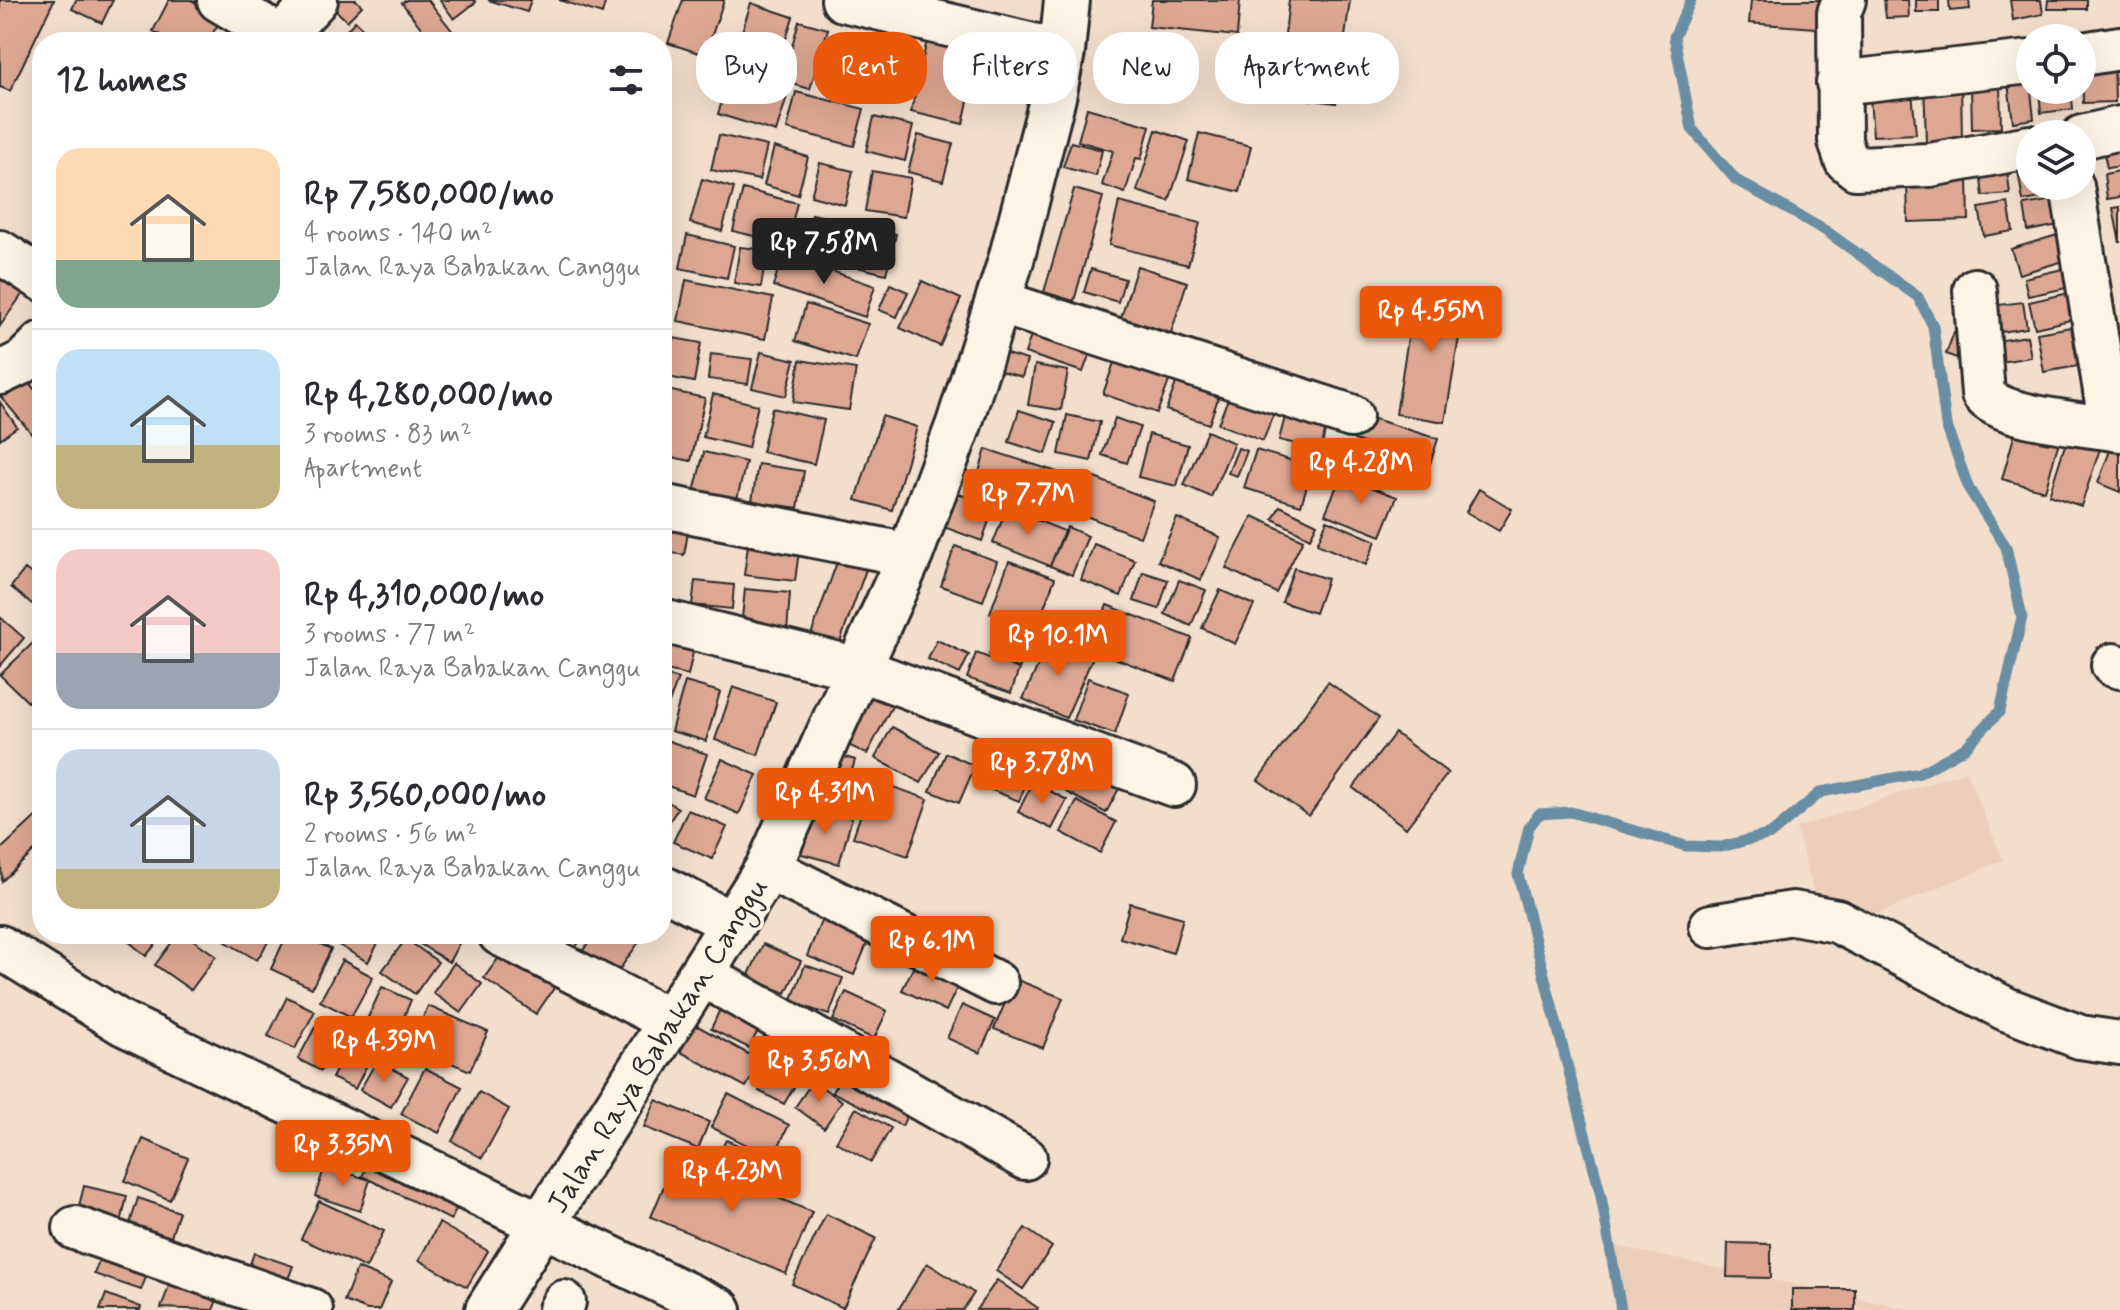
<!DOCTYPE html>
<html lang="en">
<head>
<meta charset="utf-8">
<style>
  :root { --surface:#fff; --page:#f7f7f7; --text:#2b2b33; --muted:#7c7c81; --line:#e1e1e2; --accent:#ea580c }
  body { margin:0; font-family:Mynerve,sans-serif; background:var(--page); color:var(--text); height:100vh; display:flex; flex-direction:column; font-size:30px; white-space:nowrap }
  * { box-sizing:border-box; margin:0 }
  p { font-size:26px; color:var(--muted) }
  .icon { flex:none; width:44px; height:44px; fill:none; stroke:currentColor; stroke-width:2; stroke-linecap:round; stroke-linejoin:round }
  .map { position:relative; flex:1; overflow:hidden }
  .panel { position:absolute; left:32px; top:32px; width:640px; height:912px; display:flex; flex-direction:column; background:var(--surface); border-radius:32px; box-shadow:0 8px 32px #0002 }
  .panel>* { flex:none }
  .banner { position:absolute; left:696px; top:32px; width:760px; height:72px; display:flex; gap:16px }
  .fabs { position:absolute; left:2016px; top:24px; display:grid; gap:16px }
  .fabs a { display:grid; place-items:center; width:80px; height:80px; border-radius:50%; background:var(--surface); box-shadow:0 8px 32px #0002; font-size:40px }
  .price { position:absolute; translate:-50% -68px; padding:0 18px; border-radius:8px; background:var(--accent); color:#fff; font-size:26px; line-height:52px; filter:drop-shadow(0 2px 4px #0008) }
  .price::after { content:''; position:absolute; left:50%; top:48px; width:24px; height:18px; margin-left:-12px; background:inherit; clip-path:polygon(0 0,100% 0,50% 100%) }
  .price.selected { background:#222; color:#fff }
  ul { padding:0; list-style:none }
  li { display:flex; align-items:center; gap:24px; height:200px; padding:0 24px }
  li+li { border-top:2px solid var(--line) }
  li span { display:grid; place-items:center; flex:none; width:224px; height:160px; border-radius:24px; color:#555 }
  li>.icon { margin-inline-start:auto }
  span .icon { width:96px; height:96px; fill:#fffc; stroke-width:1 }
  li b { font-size:34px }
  h2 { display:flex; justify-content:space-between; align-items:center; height:96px; padding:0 24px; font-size:34px }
  .tag { padding:0 28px; border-radius:32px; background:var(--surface); box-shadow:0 8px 32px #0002; font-size:28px; line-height:72px }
  .tag.selected { background:var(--accent); color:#fff }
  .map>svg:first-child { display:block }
  .built { fill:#eccebb }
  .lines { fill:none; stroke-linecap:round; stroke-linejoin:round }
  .stream { stroke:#698ea3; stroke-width:11 }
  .building { fill:#dda793; stroke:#2b2b2b; stroke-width:2 }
  .minor-casing { stroke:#2b2b2b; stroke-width:48 }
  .tertiary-casing { stroke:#2b2b2b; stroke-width:50 }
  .minor { stroke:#fcf5e5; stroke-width:42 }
  .tertiary { stroke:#fcf5e5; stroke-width:44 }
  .labels { text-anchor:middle; stroke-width:7; stroke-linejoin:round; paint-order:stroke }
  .street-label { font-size:30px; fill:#2b2b2b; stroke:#fcf5e5 }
</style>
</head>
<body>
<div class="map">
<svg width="2120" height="1310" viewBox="0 0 2120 1310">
  <rect width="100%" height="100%" fill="#f3decc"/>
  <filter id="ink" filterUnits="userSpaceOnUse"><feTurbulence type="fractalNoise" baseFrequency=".0125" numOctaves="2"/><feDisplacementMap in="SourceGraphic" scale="16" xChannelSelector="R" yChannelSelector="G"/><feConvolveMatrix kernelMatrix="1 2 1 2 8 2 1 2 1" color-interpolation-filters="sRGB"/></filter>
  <g filter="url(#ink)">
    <path class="built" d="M1966 771 2003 860 1826 936 1796 828Z
      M1611 1245 1913 1310H1617Z"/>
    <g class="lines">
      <path class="stream" d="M1621 1310 1601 1196 1518 874 1529 827 1539 814 1571 812 1686 846 1721 847 1771 834 1821 792 1920 773 1965 748 2000 711 2022 617 2006 547 1969 489 1946 425 1933 326 1918 297 1826 231 1736 180 1692 129 1674 37 1691 0"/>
    </g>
    <path class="building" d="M0 0H54L10 91 0 87Z
      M76 0H113L102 23 72 9Z
      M169 0H191L222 17 208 42H173L153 31Z
      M330 0H356L362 6 347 21 328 3Z
      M407 0H428L461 42H432L402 3Z
      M440 0H474L476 2 454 19Z
      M488 0H531L527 12Z
      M559 0H606L602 14Z
      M683 0H724L705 55 668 43Z
      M1152 0H1240L1237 36 1149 27Z
      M1289 0H1350L1336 103 1278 95Z
      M1751 0H1831L1829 29 1749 23Z
      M1884 0H1908L1909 17 1886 18Z
      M1916 0H1939V12H1916Z
      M1949 0H1969L1970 9 1950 11Z
      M2010 0H2041L2043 14 2013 20Z
      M2048 0H2087V9H2047Z
      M751 3 793 17 777 67 735 53Z
      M355 21 377 42H336Z
      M799 21 828 29 810 89 782 81Z
      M929 31 981 42 963 124 911 112Z
      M834 43 903 56 895 99 827 87Z
      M2114 58 2115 102 2083 103 2082 59Z
      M731 72 789 90 776 132 718 114Z
      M2007 75 2030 82 2034 119 2013 122Z
      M1961 78 1962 143H1926L1924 79Z
      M1911 81 1916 134 1873 136 1869 86Z
      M2000 84 2001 128 1972 129 1971 85Z
      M2039 90H2071L2073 109 2041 113Z
      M796 92 864 109 854 146 787 129Z
      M1087 108 1150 126 1141 159 1136 158 1125 193 1102 185 1113 151 1078 141Z
      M874 117 913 126 905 161 866 151Z
      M1156 130 1189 141 1169 201 1137 191Z
      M1199 133 1251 146 1240 192 1188 179Z
      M2120 134V166L2107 168 2101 138Z
      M719 135 767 146 759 180 711 170Z
      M918 135 953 144 943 181 908 172Z
      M1071 142 1102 150 1096 176 1063 167Z
      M774 147 808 157 798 195 764 185Z
      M2030 157V186H2053L2054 196 2023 201 2016 159Z
      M2006 161 2010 194 1983 196 1979 164Z
      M820 163 853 171 845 205 811 196Z
      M872 171 911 178 904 217 865 211Z
      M2120 171V197L2107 199 2104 174Z
      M702 179 734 188 722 231 690 223Z
      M1968 179 1969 220 1908 222 1907 180Z
      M743 189 797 203 787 244 733 231Z
      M1074 189 1103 197 1074 301 1044 292Z
      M2054 200 2059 225 2028 231 2024 205Z
      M1119 202 1200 223 1188 265 1109 245Z
      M2008 203 2013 231 1984 236 1979 208Z
      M2120 207V243L2113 208Z
      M812 214 896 234 886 274 803 254Z
      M2067 232 2074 258 2019 274 2011 249Z
      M687 235 734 246 727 278 680 268Z
      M740 247 767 250 761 287 734 283Z
      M0 252 35 276 0 326Z
      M783 254 875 286 865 317 773 286Z
      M1137 266 1187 282 1171 333 1121 318Z
      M2067 268 2071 287 2028 296 2024 278Z
      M1091 269 1125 279 1118 302 1084 292Z
      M686 280 773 298 765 339 678 321Z
      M922 281 961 299 940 346 900 328Z
      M890 284 908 292 897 317 879 310Z
      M1416 287 1466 295 1445 422 1396 414Z
      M2078 291 2083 317 2035 328 2029 302Z
      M2023 302 2027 328 2001 332 1998 305Z
      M806 304 868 324 856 360 795 341Z
      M1035 324 1093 345 1083 372 1025 353Z
      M2071 327 2078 366 2044 372 2037 333Z
      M1954 332 1972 339 1964 361 1946 354Z
      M662 336 701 343 694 382 662 376Z
      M2027 336 2031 357 1994 363 1991 342Z
      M761 352 795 360 786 396 752 388Z
      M1003 353 1027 360 1022 377 997 370Z
      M711 354 752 359 748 384 708 379Z
      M1116 357 1171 376 1157 413 1103 394Z
      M800 360 856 369 849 410 793 402Z
      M1035 365 1068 371 1061 410 1028 405Z
      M1179 375 1221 390 1209 424 1166 410Z
      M25 378 42 398V446L1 397Z
      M662 389 705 398 691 461 662 455Z
      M1231 391 1276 408 1263 441 1218 424Z
      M713 394 758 405 748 448 703 437Z
      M0 402 17 427 0 439Z
      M772 408 824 420 814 464 762 452Z
      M1019 410 1056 422 1046 454 1009 442Z
      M1067 415 1100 422 1091 461 1059 454Z
      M1362 415 1438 439 1430 464 1354 440Z
      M2020 415 2063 427 2045 491 2002 479Z
      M882 416 917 427 892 510 856 500Z
      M1285 417 1326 427 1321 450 1279 440Z
      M1115 418 1140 427 1127 463 1102 455Z
      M2071 426 2104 437 2081 506 2049 495Z
      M1207 431 1234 443 1211 497 1184 485Z
      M1149 434 1188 445 1177 486 1138 477Z
      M2115 437 2120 439V492L2098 483Z
      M1352 446 1383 455 1377 479 1345 470Z
      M1238 448 1247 451 1237 476 1228 473Z
      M986 449 1063 474 1052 509 975 485Z
      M1256 450 1313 467 1301 505 1244 488Z
      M704 452 746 462 736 503 694 492Z
      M758 464 804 471 798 508 752 501Z
      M1341 476 1397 497 1381 536 1325 514Z
      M1092 477 1154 501 1140 537 1078 513Z
      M1479 489 1512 509 1499 531 1466 512Z
      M953 492 994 506 982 541 941 526Z
      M1280 506 1317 524 1310 538 1273 519Z
      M1007 508 1064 531 1050 566 993 543Z
      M1253 516 1303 540 1276 593 1226 568Z
      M1177 518 1220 537 1201 580 1158 561Z
      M1327 520 1376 541 1366 565 1317 544Z
      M662 522 689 527 684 555 662 551Z
      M1067 527 1088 536 1072 575 1050 566Z
      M750 530 801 536 795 581 744 575Z
      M1094 544 1135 560 1121 596 1081 580Z
      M955 546 997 561 983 601 941 586Z
      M841 551 869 561 839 645 811 635Z
      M1009 561 1055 578 1036 629 990 613Z
      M1294 568 1327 579 1315 613 1282 602Z
      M25 569 42 582V612L11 587Z
      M1143 572 1168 580 1159 609 1134 601Z
      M1179 580 1206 590 1191 626 1165 614Z
      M695 581 734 585 732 609 692 605Z
      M745 589 790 593 787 632 741 628Z
      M1220 590 1254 605 1235 644 1202 628Z
      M1107 605 1192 638 1175 681 1090 649Z
      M0 617 24 638 0 666Z
      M1003 626 1033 639 1019 669 989 654Z
      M662 629 696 639 688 675 662 669Z
      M39 637 42 641V687L28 702 0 675Z
      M1050 638 1093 657 1066 718 1023 699Z
      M937 640 969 655 960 674 928 659Z
      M976 653 1019 669 1011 693 967 678Z
      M662 674 678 679 662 721Z
      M874 678 900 691 867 754 842 742Z
      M1088 678 1129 693 1115 734 1073 720Z
      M685 682 720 692 706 741 671 731Z
      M1328 682 1379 718 1309 816 1258 780Z
      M733 687 776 702 758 755 715 740Z
      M996 726 1042 744 1019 801 974 783Z
      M892 727 939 752 921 783 875 758Z
      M1395 733 1448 773 1406 828 1353 788Z
      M666 740 707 754 693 795 662 784V753Z
      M828 752 855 760 842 806 814 798Z
      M946 753 975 766 959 803 930 791Z
      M1084 758 1126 775 1106 813 1066 792Z
      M722 759 757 775 739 814 704 798Z
      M873 780 928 799 908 856 853 837Z
      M1033 782 1067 800 1052 829 1018 812Z
      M662 798 678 808 662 833Z
      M1077 801 1116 822 1100 853 1061 832Z
      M811 807 852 818 839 864 798 853Z
      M688 810 727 827 712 859 673 842Z
      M42 811V844L2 881 0 850Z
      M1130 903 1183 918 1173 953 1120 938Z
      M824 914 871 934 854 975 807 956Z
      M120 934H164L146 956Z
      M178 934H185L216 956 191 990 155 965Z
      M232 934H273L257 960 226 942Z
      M287 934H299L331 949 312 988 271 969Z
      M331 934H383L368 962 328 939Z
      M404 934H464L449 962Z
      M557 934H585L573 951 554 938Z
      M595 934H637L642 938 611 981 578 957Z
      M406 939 438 962 415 994 382 971Z
      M763 944 801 961 786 993 748 977Z
      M508 945 563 975 536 1014 484 978Z
      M919 956 962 977 946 1011 902 990Z
      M342 960 373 977 351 1017 320 1001Z
      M454 963 482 984 461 1013 433 993Z
      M805 965 843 978 829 1015 791 1002Z
      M1015 979 1063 998 1043 1048 994 1029Z
      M382 987 411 1000 394 1040 364 1026Z
      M846 992 887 1011 874 1039 833 1020Z
      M726 996 765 1017 749 1048 711 1029Z
      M287 997 315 1011 295 1049 268 1036Z
      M962 1005 995 1020 980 1053 947 1038Z
      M428 1006 488 1032 470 1071 411 1046Z
      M320 1018 342 1031 321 1071 298 1059Z
      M694 1024 761 1061 746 1087 679 1051Z
      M777 1027 818 1043 806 1073 765 1057Z
      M352 1038 375 1049 355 1089 332 1078Z
      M377 1060 408 1077 391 1107 360 1090Z
      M850 1060 916 1096 902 1126 832 1092Z
      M425 1068 462 1087 439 1133 401 1114Z
      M772 1068 797 1082 784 1104 759 1091Z
      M813 1081 842 1101 824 1128 795 1107Z
      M479 1092 509 1109 482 1158 452 1141Z
      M728 1094 789 1125 773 1158 711 1127Z
      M656 1100 709 1122 698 1149 644 1127Z
      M856 1108 891 1128 871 1162 836 1142Z
      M143 1139 188 1158 170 1200 125 1181Z
      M726 1140 760 1155 752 1172 718 1156Z
      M378 1148 466 1189 451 1220 362 1176Z
      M677 1155 812 1212 786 1274 651 1217Z
      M325 1166 370 1180 360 1211 315 1196Z
      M84 1186 127 1196 119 1232 75 1222Z
      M138 1198 179 1212 168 1246 127 1233Z
      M319 1201 384 1231 366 1268 301 1239Z
      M826 1214 876 1238 843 1308 792 1284Z
      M439 1223 488 1251 467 1287 419 1260Z
      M1025 1228 1052 1247 1023 1289 996 1271Z
      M106 1242 153 1259 141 1290 94 1274Z
      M1728 1243 1771 1244V1278L1727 1277Z
      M254 1253 293 1266 282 1295 244 1281Z
      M927 1263 974 1293 963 1310H898Z
      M357 1268 391 1282 379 1310H367L344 1301Z
      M174 1272 221 1290 213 1310 161 1308Z
      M997 1280 1038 1308 1037 1310H976Z
      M1792 1289H1855V1310H1792Z
      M106 1294 141 1307 140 1310H100Z"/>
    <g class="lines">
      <g class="minor-casing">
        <path id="minor" d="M219 0 281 37
          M843 0 1062 52
          M1844 0 1839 13 1840 141 1846 160 1856 168 1930 165 2030 147
          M277 42 316 0
          M2082 54 2120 48
          M1838 83 2030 62
          M2082 137 2120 128
          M2072 186 2111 428
          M0 252 42 279
          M1975 290 1983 394C2000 419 2089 424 2120 430
          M999 302 1351 416
          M0 373 23 362 42 343
          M662 506 910 555
          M662 621 859 669 1174 785
          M2113 665 2120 667
          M768 868 996 983
          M662 887 733 924
          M1711 926 1793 913 1837 921 2006 1009 2080 1037 2120 1043
          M500 934 672 1022
          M0 947 122 1023 720 1310
          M703 975 1025 1158
          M75 1228 311 1310
          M560 1310 564 1302"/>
      </g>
      <g class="tertiary-casing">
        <path id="tertiary" d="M488 1310 768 868 910 555 959 424 1011 260 1053 97 1062 52 1067 0"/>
      </g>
      <use href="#minor" class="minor"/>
      <use href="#tertiary" class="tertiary"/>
    </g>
  </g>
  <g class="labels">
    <g class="street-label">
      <text transform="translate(657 1045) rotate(-58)" y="10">Jalan Raya Babakan Canggu</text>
    </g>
  </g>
</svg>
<div class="fabs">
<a><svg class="icon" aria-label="locate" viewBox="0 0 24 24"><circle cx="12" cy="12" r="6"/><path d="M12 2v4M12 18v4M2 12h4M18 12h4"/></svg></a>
<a><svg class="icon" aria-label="layers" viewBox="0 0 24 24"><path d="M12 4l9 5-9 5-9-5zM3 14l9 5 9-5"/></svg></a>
</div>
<b class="price selected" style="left:824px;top:286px">Rp 7.58M</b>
<b class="price" style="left:1431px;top:354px">Rp 4.55M</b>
<b class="price" style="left:1361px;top:506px">Rp 4.28M</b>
<b class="price" style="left:1028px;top:537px">Rp 7.7M</b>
<b class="price" style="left:1058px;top:678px">Rp 10.1M</b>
<b class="price" style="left:1042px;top:806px">Rp 3.78M</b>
<b class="price" style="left:825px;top:836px">Rp 4.31M</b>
<b class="price" style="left:932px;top:984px">Rp 6.1M</b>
<b class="price" style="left:384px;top:1084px">Rp 4.39M</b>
<b class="price" style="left:819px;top:1104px">Rp 3.56M</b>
<b class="price" style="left:343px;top:1188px">Rp 3.35M</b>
<b class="price" style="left:732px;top:1214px">Rp 4.23M</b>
<div class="banner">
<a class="tag">Buy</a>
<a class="tag selected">Rent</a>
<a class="tag">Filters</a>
<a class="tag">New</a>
<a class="tag">Apartment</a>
</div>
<section class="panel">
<h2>12 homes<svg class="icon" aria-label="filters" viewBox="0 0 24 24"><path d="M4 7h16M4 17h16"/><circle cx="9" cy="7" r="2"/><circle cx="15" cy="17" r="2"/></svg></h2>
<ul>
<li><span style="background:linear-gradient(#ffd9b3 70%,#7fa58c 0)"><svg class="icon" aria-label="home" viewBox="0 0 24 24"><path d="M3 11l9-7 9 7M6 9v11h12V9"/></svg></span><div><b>Rp 7,580,000/mo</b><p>4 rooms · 140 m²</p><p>Jalan Raya Babakan Canggu</p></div></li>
<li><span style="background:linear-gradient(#bfe0f5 60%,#c2b280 0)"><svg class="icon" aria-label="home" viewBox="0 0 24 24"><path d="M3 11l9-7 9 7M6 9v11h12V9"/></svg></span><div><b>Rp 4,280,000/mo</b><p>3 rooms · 83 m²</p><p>Apartment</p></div></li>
<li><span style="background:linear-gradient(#f6c9c9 65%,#9aa5b1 0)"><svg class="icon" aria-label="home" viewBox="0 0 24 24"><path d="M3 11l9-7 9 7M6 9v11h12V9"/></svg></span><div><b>Rp 4,310,000/mo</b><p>3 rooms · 77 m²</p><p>Jalan Raya Babakan Canggu</p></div></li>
<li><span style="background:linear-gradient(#c9d6e8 75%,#c2b280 0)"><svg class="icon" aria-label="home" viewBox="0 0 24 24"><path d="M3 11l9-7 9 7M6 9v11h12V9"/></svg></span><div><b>Rp 3,560,000/mo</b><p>2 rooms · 56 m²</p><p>Jalan Raya Babakan Canggu</p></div></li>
</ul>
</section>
</div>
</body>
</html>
